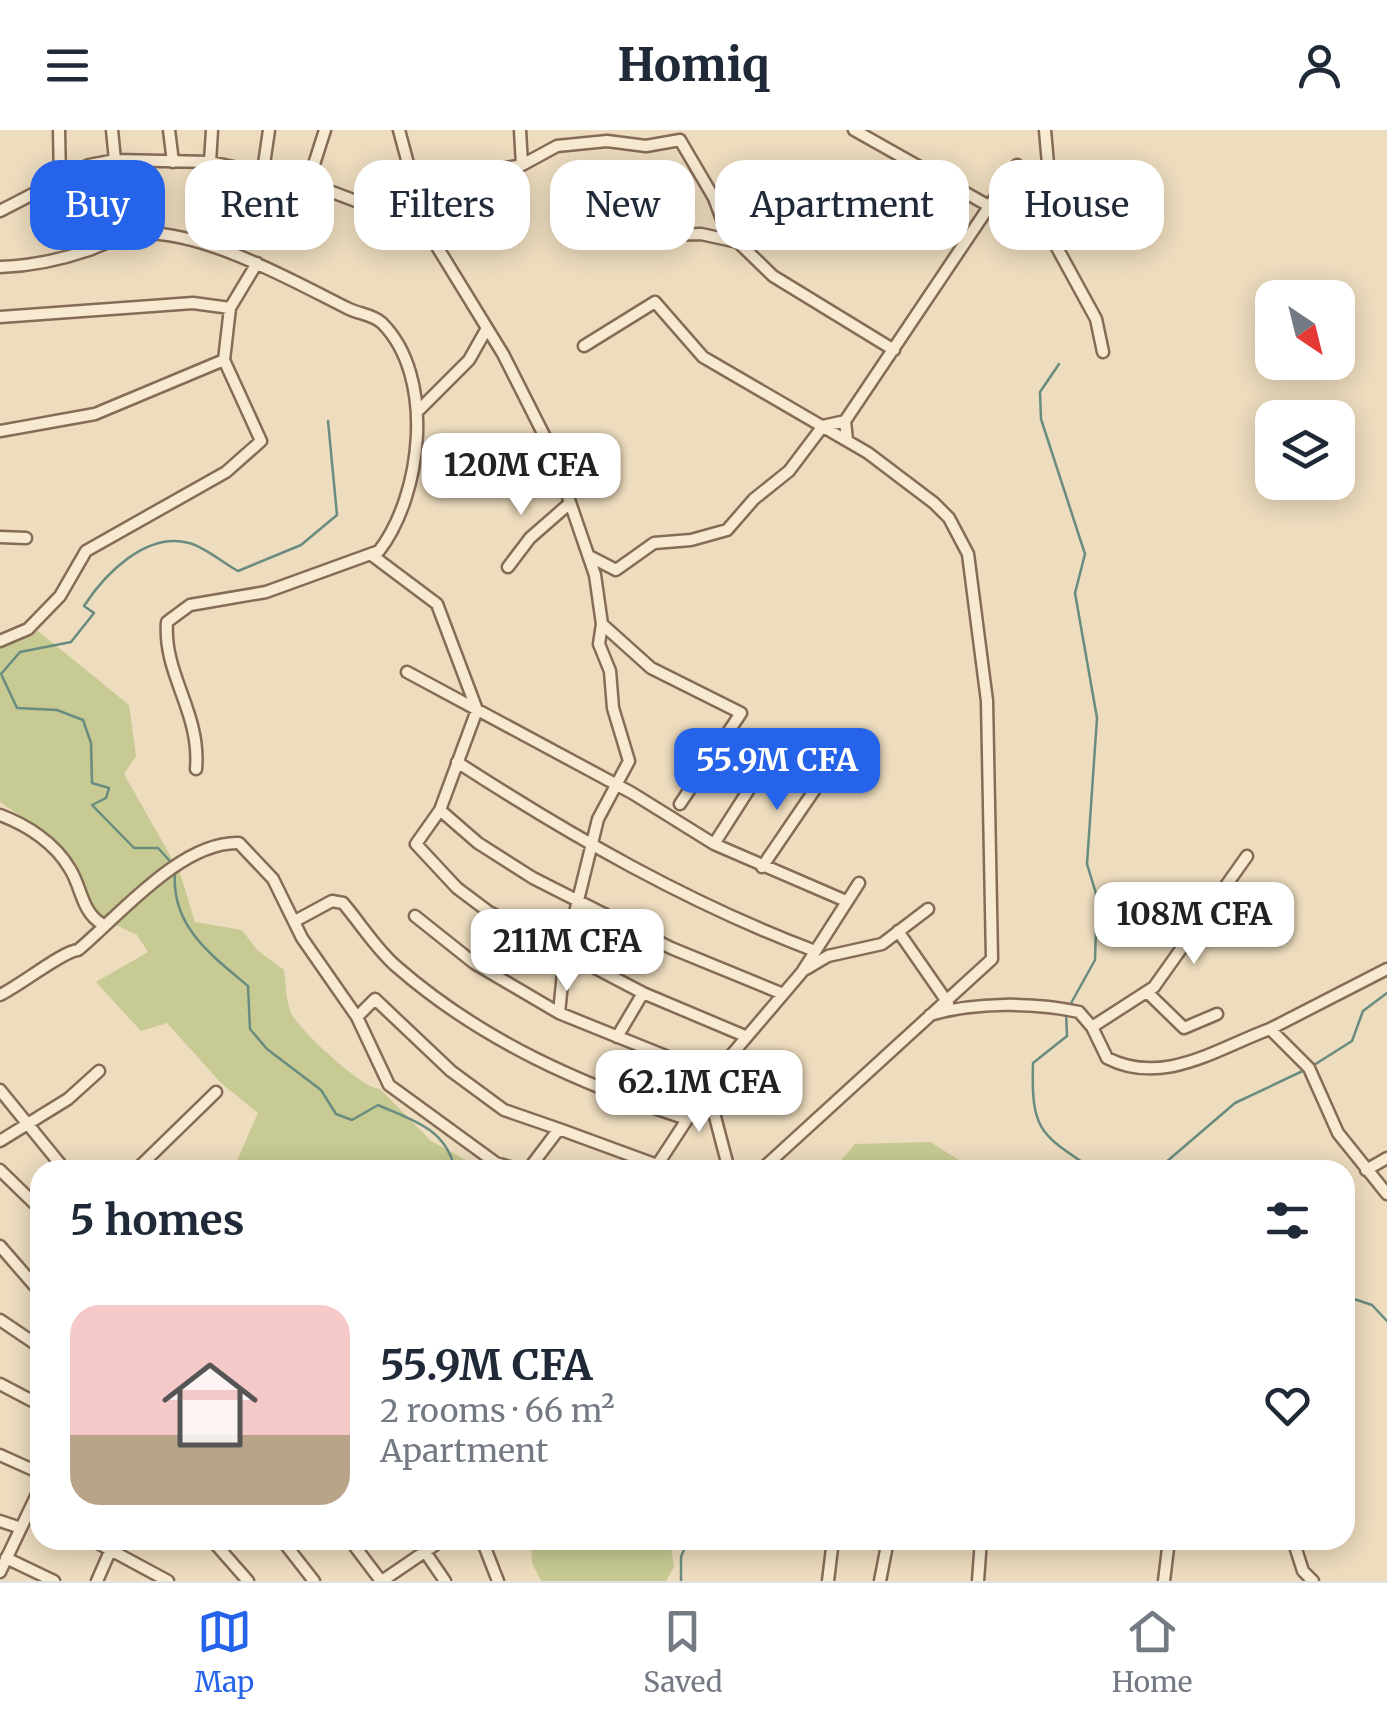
<!DOCTYPE html>
<html lang="en">
<head>
<meta charset="utf-8">
<style>
  :root { --surface:#fff; --page:#f2f2f3; --text:#1f2937; --muted:#747a83; --line:#e0e1e3; --accent:#2563eb }
  body { margin:0; font-family:Merriweather,serif; background:var(--page); color:var(--text); height:100vh; display:flex; flex-direction:column; font-size:38px; white-space:nowrap }
  * { box-sizing:border-box; margin:0 }
  p { font-size:32px; color:var(--muted) }
  .icon { flex:none; width:55px; height:55px; fill:none; stroke:currentColor; stroke-width:2; stroke-linecap:round; stroke-linejoin:round }
  .map { position:relative; flex:1; overflow:hidden }
  .drawer { position:absolute; left:30px; top:1030px; width:1325px; height:390px; display:flex; flex-direction:column; background:var(--surface); border-radius:30px; box-shadow:0 5px 25px #0003 }
  .drawer>* { flex:none }
  .hud { position:absolute; left:30px; top:30px; width:1328px; height:90px; display:flex; gap:20px }
  .needle { width:65px; rotate:145deg }
  .controls { position:absolute; left:1255px; top:150px; display:grid; gap:20px }
  .controls a { display:grid; place-items:center; width:100px; height:100px; border-radius:20px; background:var(--surface); box-shadow:0 5px 25px #0003; font-size:50px }
  .price { position:absolute; translate:-50% -85px; padding:0 22px; border-radius:20px; background:#fff; color:#222; font-size:32px; line-height:65px; filter:drop-shadow(0 2px 5px #0008) }
  .price::after { content:''; position:absolute; left:50%; top:60px; width:30px; height:22px; margin-left:-15px; background:inherit; clip-path:polygon(0 0,100% 0,50% 100%) }
  .price.on { background:var(--accent); color:#fff }
  ul { padding:0; list-style:none }
  li { display:flex; align-items:center; gap:30px; height:250px; padding:0 40px }
  li+li { border-top:2px solid var(--line) }
  li span { display:grid; place-items:center; flex:none; width:280px; height:200px; border-radius:30px; color:#555 }
  li>.icon { margin-inline-start:auto }
  span .icon { width:120px; height:120px; fill:#fffc; stroke-width:1 }
  li b { font-size:42px }
  h2 { display:flex; justify-content:space-between; align-items:center; height:120px; padding:0 40px; font-size:42px }
  .tag { padding:0 35px; border-radius:30px; background:var(--surface); box-shadow:0 5px 25px #0003; font-size:35px; line-height:90px }
  .tag.on { background:var(--accent); color:#fff }
  header { display:flex; justify-content:space-between; align-items:center; height:130px; padding:0 40px; background:var(--surface); font-size:45px; font-weight:800 }
  .menu { display:flex; justify-content:space-around; align-items:center; height:140px; border-top:2px solid var(--line); background:var(--surface); font-size:28px; color:var(--muted) }
  .menu a { display:grid; justify-items:center; gap:5px }
  .menu .on { color:var(--accent) }
  .map>svg:first-child { display:block }
  .green { fill:#c7ca92 }
  .lines { fill:none; stroke-linecap:round; stroke-linejoin:round }
  .stream { stroke:#698c81; stroke-width:2.5 }
  .minor-casing { stroke:#856c57; stroke-width:15 }
  .minor { stroke:#f8ead1; stroke-width:10 }
</style>
</head>
<body>
<header><svg class="icon" aria-label="menu" viewBox="0 0 24 24"><path d="M4 6h16M4 12h16M4 18h16"/></svg>Homiq<svg class="icon" aria-label="person" viewBox="0 0 24 24"><circle cx="12" cy="8" r="4"/><path d="M4 21q1-7 8-7t8 7"/></svg></header>
<div class="map">
<svg width="1387" height="1451" viewBox="0 0 1387 1451">
  <rect width="100%" height="100%" fill="#eddcbe"/>
  <path class="green" d="M38 501 129 575 136 626 124 644 180 743 195 792 242 800 257 820 284 840C286 854 286 877 294 888 306 905 361 958 380 959L431 1011 484 1040H311L296 1029 288 1040H233L258 983 221 953 167 893 141 901 96 852 148 822 137 805 93 784 75 736 32 694 0 672V514Z
    M930 1012 975 1040H833L855 1014Z
    M531 1410H670L674 1437 666 1451H541L532 1433Z"/>
  <g class="lines">
    <path class="stream" d="M1059 234 1040 262 1041 289 1085 424 1075 463 1097 588 1087 734 1097 767 1095 830 1070 875
      M1 544 20 522 71 512 94 483 84 476C104 445 146 401 189 413 205 417 223 433 238 441L301 415 337 385 328 291
      M2 546 17 578 57 580 83 590 91 613 92 653 109 658 106 668 92 675 134 718H158L169 730
      M175 743C171 796 211 825 248 856L250 899 267 919 321 960 336 984 352 990 378 975C412 990 444 998 454 1036L460 1040
      M1066 882 1067 906 1033 933C1031 1001 1040 1004 1094 1040
      M1314 935 1352 911 1363 881 1387 863
      M1079 1040 1082 1032 1165 1033 1235 973 1307 939
      M1345 1166 1372 1175 1387 1191
      M681 1451V1427L688 1410"/>
    <g class="minor-casing">
      <path id="minor" d="M59 0 60 51
        M112 0 115 30
        M169 0 173 32
        M399 0 425 97 503 224 553 323 595 445 602 494 599 514 610 541 613 578 629 631 598 689 565 823 559 883
        M520 0 522 35
        M854 0 989 76
        M1045 0 1055 114 1096 189 1103 222
        M210 32 212 0
        M263 41 269 0
        M308 53 325 0
        M415 55 522 35 557 16 607 11 646 16 680 10 714 68 729 108
        M0 81 89 35 115 30 210 32 308 53 425 97
        M631 106 701 104 738 112 773 146 894 220
        M0 137C32 136 60 130 89 120 105 114 124 104 140 103 205 101 291 150 347 178 358 184 372 184 382 193 436 247 422 365 379 421L266 462 190 475 167 492C163 545 201 582 196 639
        M0 187 193 173 230 178
        M584 216 655 172 703 227 868 323 934 373 949 388 968 424 987 571 992 829 761 1040
        M417 282 469 230 486 200
        M0 301 95 284 224 230
        M847 310 845 291 1017 35
        M0 407 26 408
        M373 426 437 474 477 580 440 680 416 714 457 758 489 782 643 863 745 906
        M589 426 616 440 654 413 691 410 727 400 754 369 789 341 823 296 845 291
        M508 437 530 408 570 373
        M602 494 651 538 741 583 680 674
        M0 511 28 499 60 466 86 421 226 342 261 311 224 230 230 178 257 133
        M407 542 632 663 714 714 846 771
        M457 632C571 706 688 773 815 821
        M440 680 478 713 533 748 671 818 783 864
        M0 685C27 695 55 713 70 739 82 758 81 781 102 794
        M714 714 769 628
        M762 737 822 649
        M415 786 474 833 559 883 715 946
        M295 791 332 771 343 773C361 794 376 819 397 837 482 911 582 955 687 989
        M898 801 948 873
        M806 839 828 826 882 814 928 779
        M1147 862 1184 898 1217 884
        M0 865C21 855 63 821 78 820 119 786 181 711 239 713L273 749 302 808 357 887 389 955 496 1033 520 1040
        M930 885C974 872 1035 872 1079 882L1092 897 1107 928C1163 957 1218 918 1270 899L1309 938 1338 1003 1387 1064
        M357 887 375 869 451 941 504 980 559 999
        M1092 897 1154 857 1247 726
        M1270 899 1387 839
        M617 907 643 863
        M0 960 65 1040
        M708 960 729 1040
        M0 1011 68 969 99 941
        M0 1040 40 1079
        M136 1040 216 962
        M528 1040 559 999 657 1035
        M654 1040 722 936 802 842 859 753
        M1366 1040 1387 1028
        M0 1116 40 1162
        M0 1190 40 1217
        M0 1254 40 1275
        M0 1325 40 1343
        M0 1391 21 1398
        M92 1410 168 1451
        M212 1410 248 1451
        M282 1410 314 1451
        M350 1410 381 1451
        M417 1410 445 1451
        M482 1410 498 1451
        M1293 1410 1303 1441 1313 1451
        M6 1428 54 1451
        M0 1442 40 1358
        M97 1451 115 1410
        M382 1451 442 1410
        M828 1451 833 1410
        M880 1451 888 1410
        M978 1451 981 1410
        M1164 1451 1169 1410"/>
    </g>
    <use href="#minor" class="minor"/>
  </g>
</svg>
<div class="controls">
<a><svg class="needle" viewBox="-14 -14 28 28"><path d="M0-13l5 13h-10z" fill="#e53935"/><path d="M0 13l5-13h-10z" fill="#747a83"/></svg></a>
<a><svg class="icon" aria-label="layers" viewBox="0 0 24 24"><path d="M12 4l9 5-9 5-9-5zM3 14l9 5 9-5"/></svg></a>
</div>
<b class="price" style="left:521px;top:388px">120M CFA</b>
<b class="price on" style="left:777px;top:683px">55.9M CFA</b>
<b class="price" style="left:1194px;top:837px">108M CFA</b>
<b class="price" style="left:567px;top:864px">211M CFA</b>
<b class="price" style="left:699px;top:1005px">62.1M CFA</b>
<div class="hud">
<a class="tag on">Buy</a>
<a class="tag">Rent</a>
<a class="tag">Filters</a>
<a class="tag">New</a>
<a class="tag">Apartment</a>
<a class="tag">House</a>
</div>
<section class="drawer">
<h2>5 homes<svg class="icon" aria-label="filters" viewBox="0 0 24 24"><path d="M4 7h16M4 17h16"/><circle cx="9" cy="7" r="2"/><circle cx="15" cy="17" r="2"/></svg></h2>
<ul>
<li><span style="background:linear-gradient(#f6c9c9 65%,#b9a48a 0)"><svg class="icon" aria-label="home" viewBox="0 0 24 24"><path d="M3 11l9-7 9 7M6 9v11h12V9"/></svg></span><div><b>55.9M CFA</b><p>2 rooms · 66 m²</p><p>Apartment</p></div><svg class="icon" aria-label="heart" viewBox="0 0 24 24"><path d="M12 20l-8-8c-3-5 5-10 8-4 3-6 11-1 8 4z"/></svg></li>
</ul>
</section>
</div>
<nav class="menu">
<a class="on"><svg class="icon" aria-label="map" viewBox="0 0 24 24"><path d="M3 6l6-2 6 2 6-2v14l-6 2-6-2-6 2zM9 4v14M15 6v14"/></svg>Map</a>
<a><svg class="icon" aria-label="saved" viewBox="0 0 24 24"><path d="M7 4h10v16l-5-4-5 4z"/></svg>Saved</a>
<a><svg class="icon" aria-label="home" viewBox="0 0 24 24"><path d="M3 11l9-7 9 7M6 9v11h12V9"/></svg>Home</a>
</nav>
</body>
</html>
